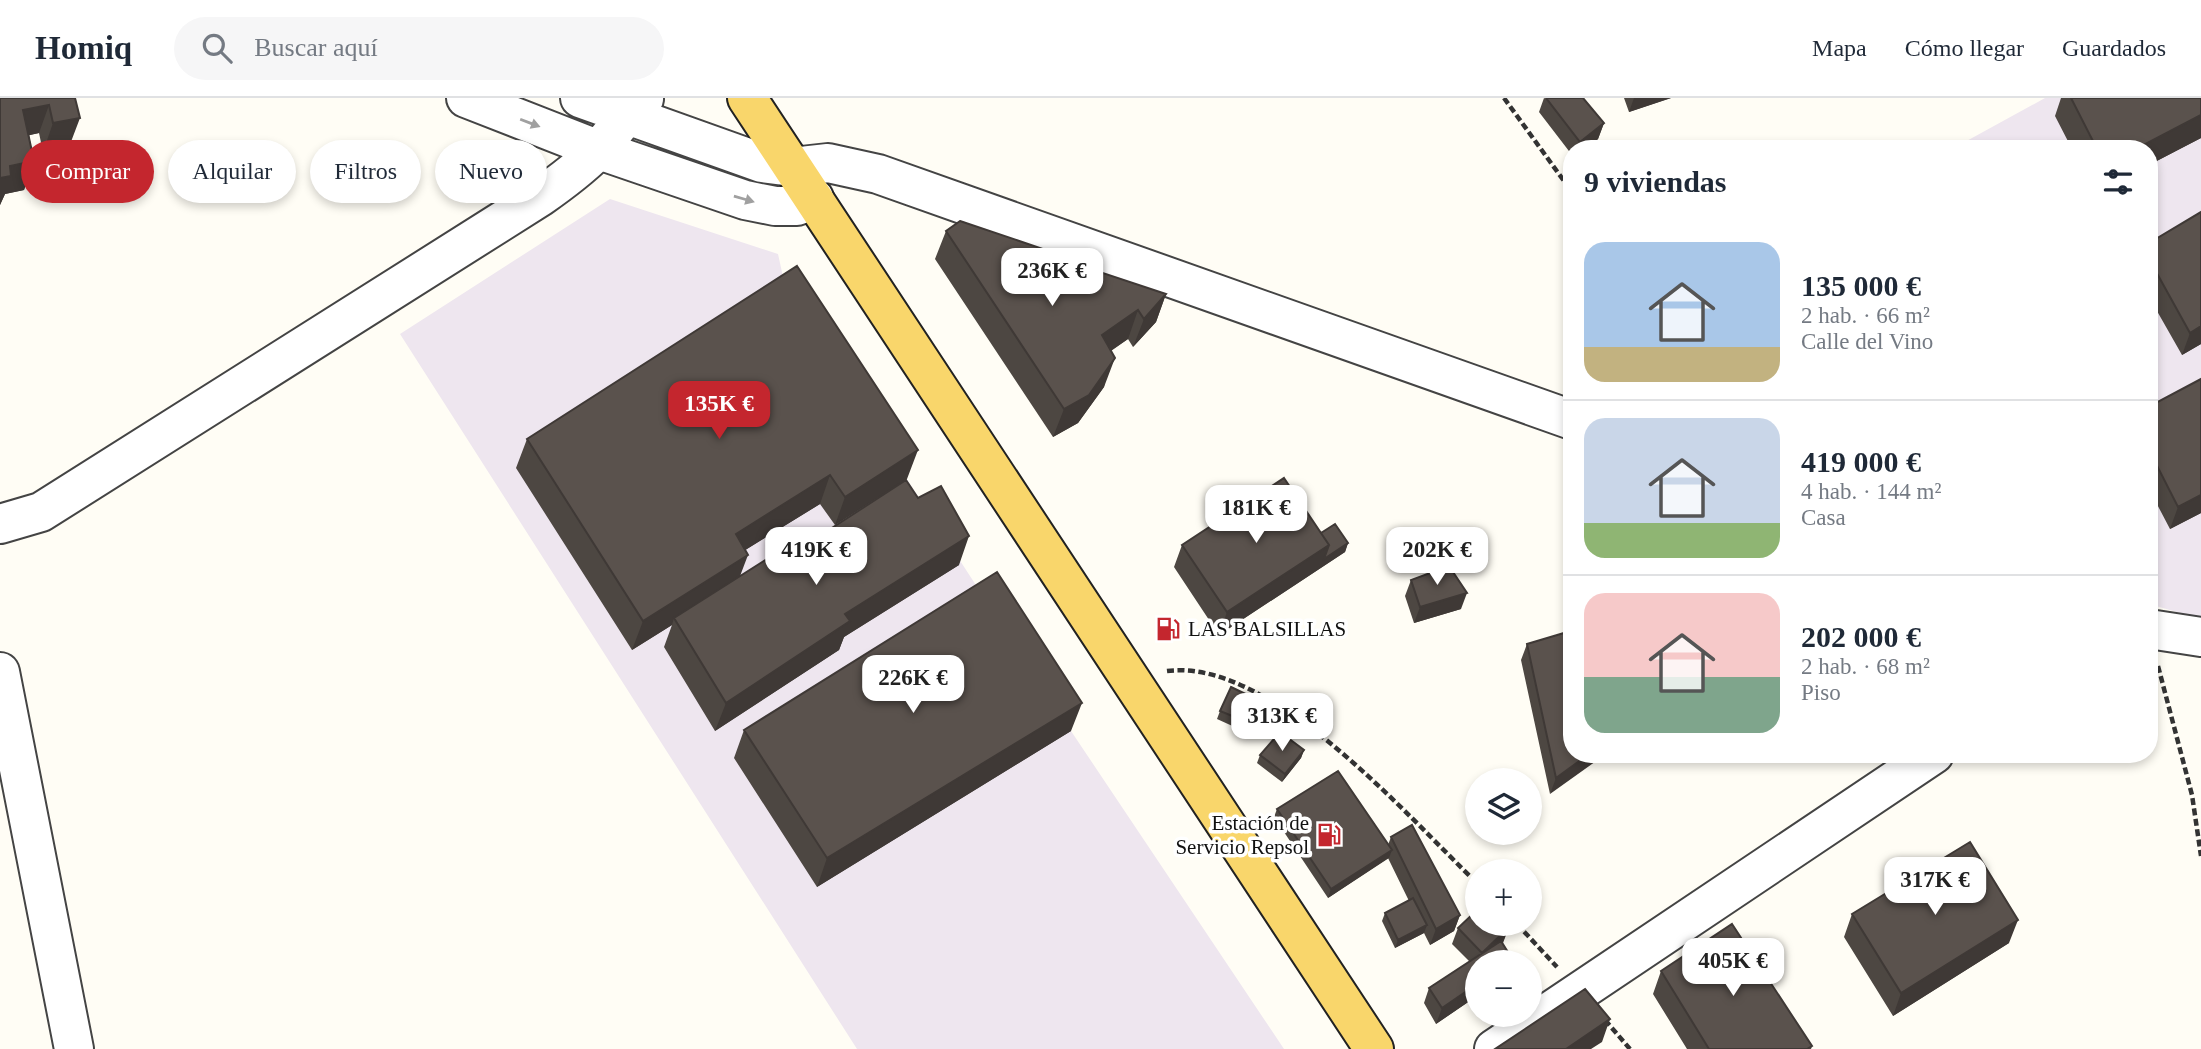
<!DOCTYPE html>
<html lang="es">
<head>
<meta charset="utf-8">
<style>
  :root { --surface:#fff; --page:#f6f6f7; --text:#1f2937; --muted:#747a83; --line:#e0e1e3; --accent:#c4262e }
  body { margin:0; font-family:"Times New Roman",serif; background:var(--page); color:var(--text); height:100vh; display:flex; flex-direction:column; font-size:26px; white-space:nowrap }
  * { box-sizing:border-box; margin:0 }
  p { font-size:23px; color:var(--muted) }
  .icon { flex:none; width:38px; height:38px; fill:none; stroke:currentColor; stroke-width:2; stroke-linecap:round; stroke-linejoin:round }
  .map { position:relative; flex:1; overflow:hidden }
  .drawer { position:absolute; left:1563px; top:42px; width:595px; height:623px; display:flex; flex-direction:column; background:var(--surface); border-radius:28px; box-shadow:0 4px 10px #0003 }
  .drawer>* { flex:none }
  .hud { position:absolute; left:21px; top:42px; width:665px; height:63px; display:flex; gap:14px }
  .tools { position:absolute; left:1465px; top:670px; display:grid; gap:14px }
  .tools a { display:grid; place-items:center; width:77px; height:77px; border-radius:50%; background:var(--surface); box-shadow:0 4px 10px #0003; font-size:35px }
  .price { position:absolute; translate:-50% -60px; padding:0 16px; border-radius:14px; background:#fff; color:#222; font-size:23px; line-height:46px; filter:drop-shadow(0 2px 4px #0008) }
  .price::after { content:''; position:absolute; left:50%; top:42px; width:21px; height:16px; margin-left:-10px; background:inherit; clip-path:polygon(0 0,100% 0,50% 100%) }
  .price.current { background:var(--accent); color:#fff }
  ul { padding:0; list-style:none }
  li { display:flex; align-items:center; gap:21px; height:175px; padding:0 21px }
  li+li { border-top:2px solid var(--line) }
  li span { display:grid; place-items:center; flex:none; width:196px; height:140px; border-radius:21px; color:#555 }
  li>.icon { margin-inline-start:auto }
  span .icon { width:84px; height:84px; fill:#fffc; stroke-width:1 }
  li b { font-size:30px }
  h2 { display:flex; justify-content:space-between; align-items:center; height:84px; padding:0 21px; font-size:30px }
  .chip { padding:0 24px; border-radius:32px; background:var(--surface); box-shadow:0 4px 10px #0003; font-size:24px; line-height:63px }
  .chip.current { background:var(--accent); color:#fff }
  header { display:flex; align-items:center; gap:42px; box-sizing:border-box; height:98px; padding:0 35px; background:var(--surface); border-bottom:2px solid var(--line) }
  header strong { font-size:33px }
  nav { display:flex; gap:38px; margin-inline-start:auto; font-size:24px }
  .search { width:490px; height:63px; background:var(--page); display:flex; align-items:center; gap:18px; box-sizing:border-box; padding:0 24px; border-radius:38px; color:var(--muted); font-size:26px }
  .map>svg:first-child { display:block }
  .industrial { fill:#eee6ef }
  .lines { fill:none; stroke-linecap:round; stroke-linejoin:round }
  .minor-casing { stroke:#444; stroke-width:42 }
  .major-casing { stroke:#222; stroke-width:42 }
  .path { stroke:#333; stroke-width:4.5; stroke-dasharray:7 3.5; stroke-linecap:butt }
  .minor { stroke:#fff; stroke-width:38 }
  .major { stroke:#f9d66b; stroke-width:38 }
  .wall { fill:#4d4742 }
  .shaded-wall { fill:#3f3936 }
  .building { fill:#5a524d; stroke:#3f3936; stroke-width:2 }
  .oneway { fill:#a0a0a0 }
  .labels { text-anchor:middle; stroke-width:7; stroke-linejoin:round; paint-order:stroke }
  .poi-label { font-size:21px; fill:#111; stroke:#fff; text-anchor:start }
</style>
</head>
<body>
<header>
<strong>Homiq</strong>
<div class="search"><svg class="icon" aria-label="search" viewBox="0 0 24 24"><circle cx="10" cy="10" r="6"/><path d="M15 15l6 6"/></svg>Buscar aquí</div>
<nav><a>Mapa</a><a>Cómo llegar</a><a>Guardados</a></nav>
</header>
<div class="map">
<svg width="2201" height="951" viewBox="0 0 2201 951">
  <rect width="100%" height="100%" fill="#fffdf5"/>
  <path class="industrial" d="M2045 0H2201V521L2149 506V51H1952Z
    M610 101 778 156 787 197 1071 633 1284 951H857L400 236Z"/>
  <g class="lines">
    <g class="minor-casing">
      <path id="minor" d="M466 0 599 52 745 102 775 108H797L814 100
        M580 0 762 65 792 69 828 65 878 76 1572 322
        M0 426 41 414 540 99C560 85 579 71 596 54 615 35 621 19 644 1
        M2149 531 2201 539
        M0 574 74 951
        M1494 951 1934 656"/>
    </g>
    <g class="major-casing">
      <path id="major" d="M747 0 1374 951"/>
    </g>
    <path class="path" d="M1504 0 1572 94
      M2158 568 2192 697 2201 758
      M1167 573C1271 560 1406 717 1477 785
      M1517 826 1557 869
      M1605 922 1630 951"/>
    <use href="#minor" class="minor"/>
    <use href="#major" class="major"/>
  </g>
  <path class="wall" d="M0 0H75L69 49 43 54 39 35 29 37 34 63 24 92 5 96 0 107Z
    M1544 0 1604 25 1598 41 1586 51H1572V57L1539 14Z
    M1624 0H1671L1629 14Z
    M2061 0H2201V40L2149 67V51H2072L2055 18Z
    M946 133 1074 194 1166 196 1156 224 1133 249 1128 241 1111 253 1104 289 1078 325 1053 339 935 161Z
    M2149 161 2201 246 2182 257 2149 199Z
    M2201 281V415L2170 431 2149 391V297L2154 306Z
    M527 341 907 381 835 427 820 406 745 452 740 478 804 448 959 467 844 539 839 552 715 633 664 549 672 527 632 552 516 370Z
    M1321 435 1348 445 1345 454 1219 537 1174 469 1182 447Z
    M1411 482 1461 511 1414 525 1405 498Z
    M1527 546 1572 656 1550 696 1521 562Z
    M1252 599 1239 631 1217 621 1220 613Z
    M744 632 1071 633 817 789 734 660Z
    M1304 652 1301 660 1282 684 1257 665 1260 657Z
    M1277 711 1388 747 1391 739 1460 817 1454 833 1430 847 1424 835 1395 850 1382 823 1385 815 1409 803 1388 760 1328 800 1274 719Z
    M1852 816 2009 845 1893 918 1844 839Z
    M1509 829 1502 846 1513 862 1512 864H1477V898L1436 926 1424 905 1429 890 1470 864 1452 846 1458 830Z
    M1661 873 1812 948 1811 951H1687L1653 896Z"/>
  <path class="shaded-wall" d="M1634 0H1671L1629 14Z
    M49 7 39 35 13 41 23 12Z
    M2201 17V40L2149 67V51H2136Z
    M80 20 69 49 43 54 53 25Z
    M1604 25 1598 41 1586 51H1578L1580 44Z
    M34 63 24 92 5 96 0 107V80L10 68Z
    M1166 196 1156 224 1133 249 1144 221Z
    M1138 212 1128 241 1091 266 1102 237Z
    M2201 228V246L2182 257 2190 235Z
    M1115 260 1104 289 1078 325 1053 339 1064 311Z
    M918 352 907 381 835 427 845 399Z
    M830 377 820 406 726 464 736 436Z
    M2201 397V415L2170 431 2178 409Z
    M969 438 959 467 844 539 839 552 715 633 726 605 845 516Z
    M1348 445 1345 454 1219 537 1227 514 1329 447Z
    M748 457 737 486 674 520 672 527 632 552 643 523Z
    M1467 495 1461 511 1414 525 1420 509Z
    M1082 605 1071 633 817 789 827 760Z
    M1304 652 1301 660 1282 684 1285 676Z
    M1589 656H1606L1550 696 1556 680Z
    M1392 752 1389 760 1328 800 1331 791Z
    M1460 817 1454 833 1430 847 1436 831Z
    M2018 822 2009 845 1893 918 1901 895Z
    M1427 827 1424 835 1395 850 1398 842Z
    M1509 829 1503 845 1483 864 1482 855Z
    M1477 886V898L1436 926 1442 910Z
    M1610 921 1602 944 1591 951H1566Z"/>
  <path class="building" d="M0 0H75L80 20 53 25 49 7 23 12 34 63 10 68 11 78 0 80Z
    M1546 0H1583L1604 25 1580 44Z
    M2071 0H2201V17L2136 51H2097Z
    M2201 114V228L2190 235 2149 161V145Z
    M960 123 1046 152 1074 194 1103 175 1166 196 1144 221 1138 212 1102 237 1115 260 1089 297 1064 311 946 133Z
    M797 168 918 352 845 399 830 377 736 436 748 457 643 523 527 341Z
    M2201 281V397L2178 409 2149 352V297L2154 306Z
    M1284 380 1329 447 1227 514 1182 447Z
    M906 382 918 400 941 388 969 438 845 516 850 523 726 605 674 520 800 440 804 448Z
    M1335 426 1348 445 1324 461 1329 447 1321 435Z
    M1449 468 1467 495 1420 509 1411 482Z
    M997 474 1082 605 827 760 744 632Z
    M1564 535 1572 546V656H1589L1556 680 1527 546Z
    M1231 589 1252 599 1242 622 1220 613Z
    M1280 634 1304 652 1285 676 1260 657Z
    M1338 673 1392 752 1331 791 1277 711Z
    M1412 727 1460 817 1436 831 1391 739Z
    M1970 744 2018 822 1901 895 1852 816Z
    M1413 800 1427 827 1398 842 1385 815Z
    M1477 812V826H1505L1509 829 1482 855 1458 830Z
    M1732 826 1812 948 1807 951H1709L1661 873Z
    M1501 843 1513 862 1509 864H1477V886L1442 910 1429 890Z
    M1585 891 1610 921 1566 951H1495Z"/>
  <defs><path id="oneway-solid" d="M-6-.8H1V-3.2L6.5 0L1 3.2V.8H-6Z" transform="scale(1.75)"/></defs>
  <g class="oneway">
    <use href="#oneway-solid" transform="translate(530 25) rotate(21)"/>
    <use href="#oneway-solid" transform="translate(744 101) rotate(16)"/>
  </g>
  <defs>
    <g id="fuel-bare" transform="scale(1.89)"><path d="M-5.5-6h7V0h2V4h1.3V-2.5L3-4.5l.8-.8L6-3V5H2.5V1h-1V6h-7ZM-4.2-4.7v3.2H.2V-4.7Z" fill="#c4262e" stroke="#fff" stroke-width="2.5" paint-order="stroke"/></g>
  </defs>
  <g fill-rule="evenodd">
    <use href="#fuel-bare" x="1168" y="531"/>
    <use href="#fuel-bare" x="1329" y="737"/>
  </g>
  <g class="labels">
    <g class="poi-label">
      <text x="1188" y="538">LAS BALSILLAS</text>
      <text x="1309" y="732" text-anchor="end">Estación de<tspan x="1309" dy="24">Servicio Repsol</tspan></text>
    </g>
  </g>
</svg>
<div class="tools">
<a><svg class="icon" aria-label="layers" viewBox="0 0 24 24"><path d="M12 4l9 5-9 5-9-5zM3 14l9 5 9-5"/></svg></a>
<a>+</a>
<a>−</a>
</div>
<b class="price" style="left:1052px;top:210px">236K €</b>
<b class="price current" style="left:719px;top:343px">135K €</b>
<b class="price" style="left:1256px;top:447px">181K €</b>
<b class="price" style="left:816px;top:489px">419K €</b>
<b class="price" style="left:1437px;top:489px">202K €</b>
<b class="price" style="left:913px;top:617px">226K €</b>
<b class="price" style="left:1282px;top:655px">313K €</b>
<b class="price" style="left:1935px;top:819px">317K €</b>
<b class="price" style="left:1733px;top:900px">405K €</b>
<div class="hud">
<a class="chip current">Comprar</a>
<a class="chip">Alquilar</a>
<a class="chip">Filtros</a>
<a class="chip">Nuevo</a>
</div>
<section class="drawer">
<h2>9 viviendas<svg class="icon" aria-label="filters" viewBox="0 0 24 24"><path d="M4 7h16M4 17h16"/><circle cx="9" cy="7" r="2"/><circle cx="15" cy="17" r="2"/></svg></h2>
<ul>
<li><span style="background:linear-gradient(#a9c7e8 75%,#c2b280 0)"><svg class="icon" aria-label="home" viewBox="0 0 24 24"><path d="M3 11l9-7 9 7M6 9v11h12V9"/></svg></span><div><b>135 000 €</b><p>2 hab. · 66 m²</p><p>Calle del Vino</p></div></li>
<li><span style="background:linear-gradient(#c9d6e8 75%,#8fb573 0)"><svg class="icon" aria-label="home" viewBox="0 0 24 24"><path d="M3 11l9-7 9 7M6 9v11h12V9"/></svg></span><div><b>419 000 €</b><p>4 hab. · 144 m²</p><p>Casa</p></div></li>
<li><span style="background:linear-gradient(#f6c9c9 60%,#7fa58c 0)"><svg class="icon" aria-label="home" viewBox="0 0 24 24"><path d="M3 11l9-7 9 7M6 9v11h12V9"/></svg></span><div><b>202 000 €</b><p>2 hab. · 68 m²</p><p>Piso</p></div></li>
</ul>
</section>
</div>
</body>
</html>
